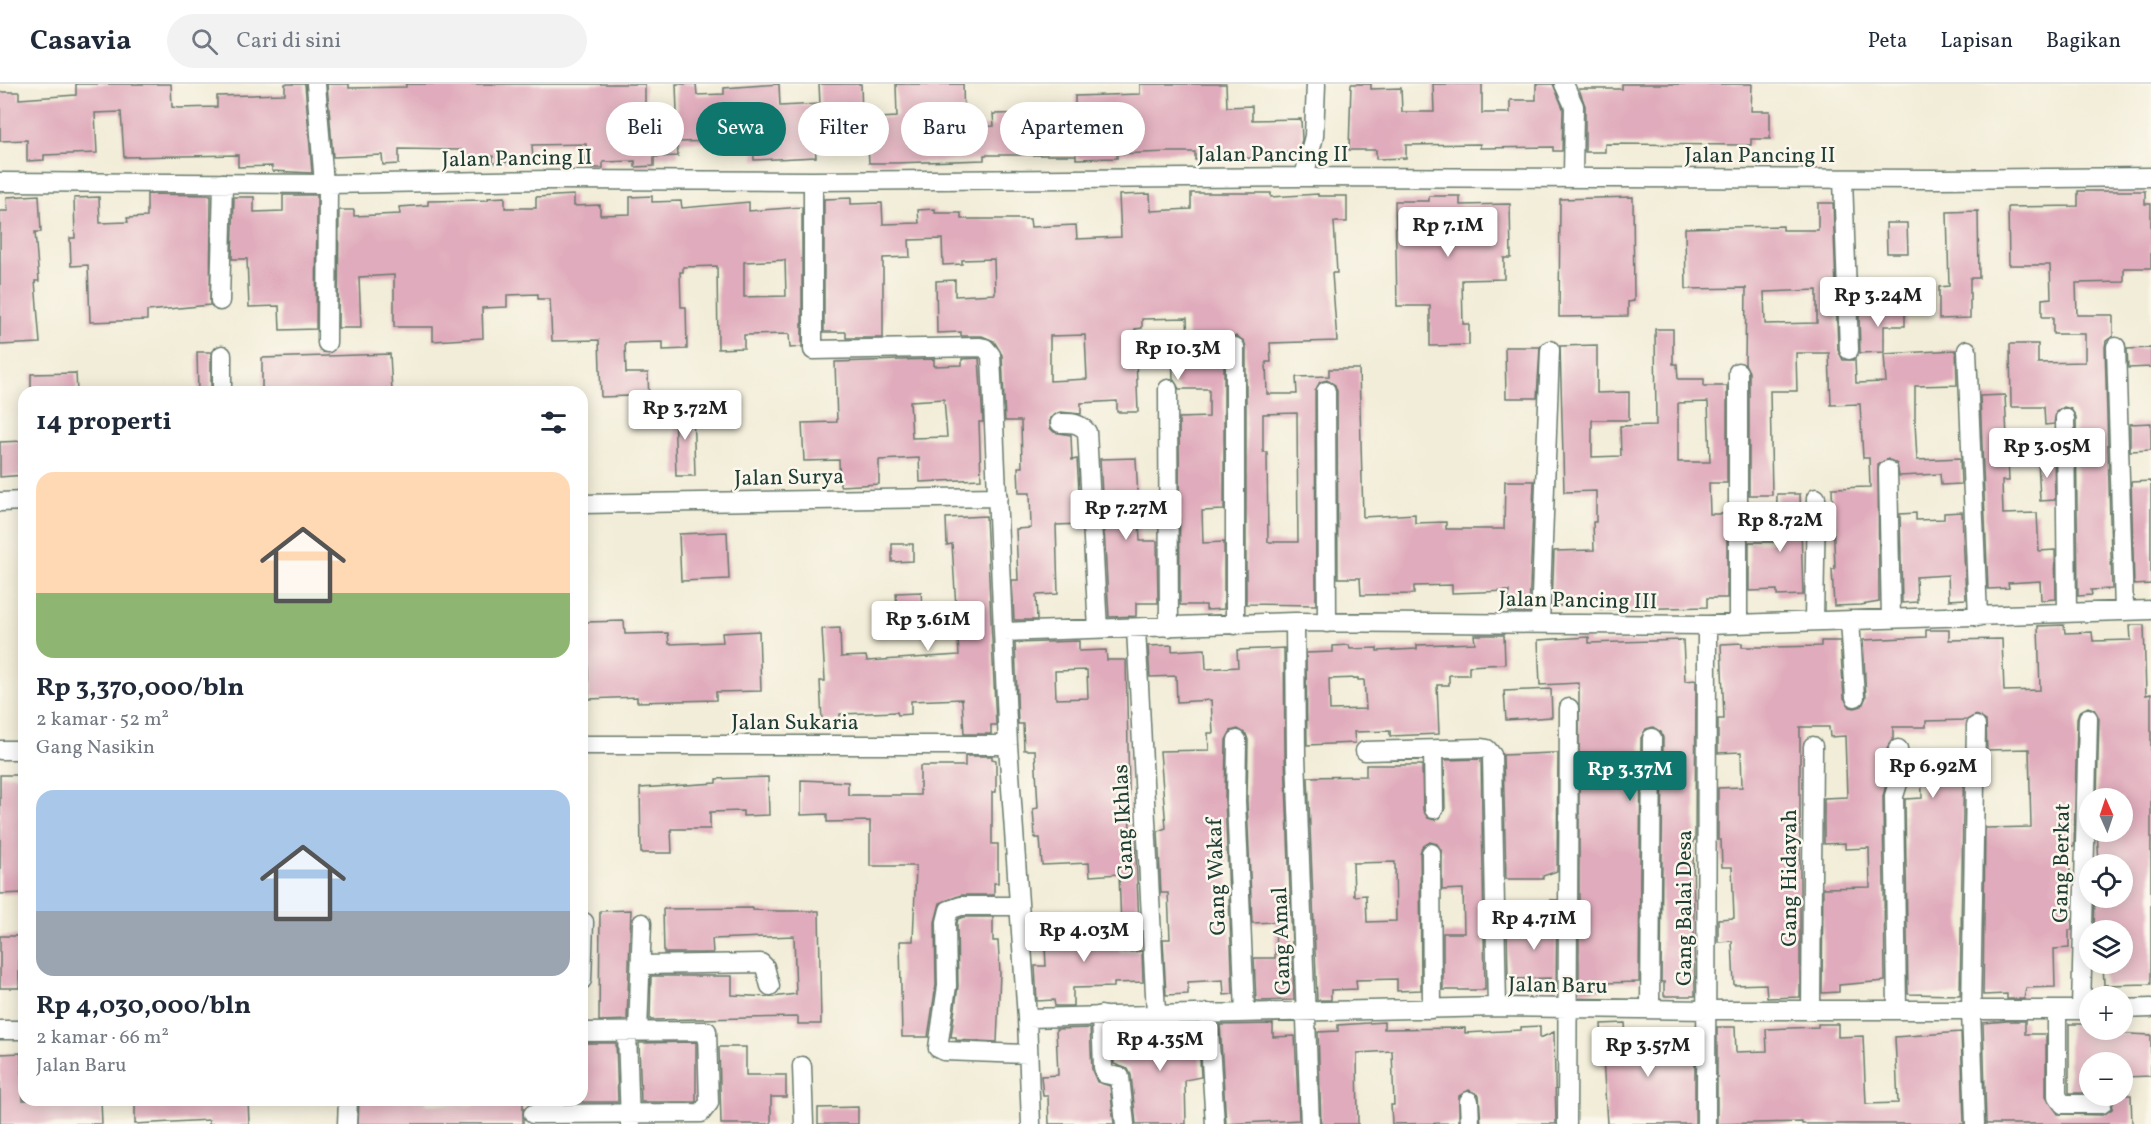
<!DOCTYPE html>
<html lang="id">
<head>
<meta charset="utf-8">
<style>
  :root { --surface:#fff; --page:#f2f2f3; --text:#1f2937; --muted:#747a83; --line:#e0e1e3; --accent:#0f766e }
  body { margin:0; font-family:Vollkorn,serif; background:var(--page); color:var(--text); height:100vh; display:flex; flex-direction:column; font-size:22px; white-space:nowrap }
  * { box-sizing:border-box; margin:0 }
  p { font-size:20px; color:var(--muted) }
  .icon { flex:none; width:33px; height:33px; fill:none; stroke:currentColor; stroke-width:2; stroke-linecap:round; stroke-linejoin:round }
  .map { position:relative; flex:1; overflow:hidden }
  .drawer { position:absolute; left:18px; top:302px; width:570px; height:720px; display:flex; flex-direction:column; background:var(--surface); border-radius:18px; box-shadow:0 3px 15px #0003 }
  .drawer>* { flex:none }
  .top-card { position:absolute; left:606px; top:18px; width:570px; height:54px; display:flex; gap:12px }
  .needle { width:39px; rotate:357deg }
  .buttons { position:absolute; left:2079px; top:704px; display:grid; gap:12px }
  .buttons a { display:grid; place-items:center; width:54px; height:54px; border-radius:50%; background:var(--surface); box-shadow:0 3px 15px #0003; font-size:30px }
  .price { position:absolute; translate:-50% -51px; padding:0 14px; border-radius:6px; background:#fff; color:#222; font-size:20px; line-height:39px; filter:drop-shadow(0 2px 3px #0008) }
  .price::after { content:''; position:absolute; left:50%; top:36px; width:18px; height:14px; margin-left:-9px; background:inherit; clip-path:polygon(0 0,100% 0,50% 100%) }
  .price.current { background:var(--accent); color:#fff }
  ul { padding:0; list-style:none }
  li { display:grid; align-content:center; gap:12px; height:318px; padding:0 18px }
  li span { display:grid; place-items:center; height:186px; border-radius:18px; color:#555 }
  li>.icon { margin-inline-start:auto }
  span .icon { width:108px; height:108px; fill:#fffc; stroke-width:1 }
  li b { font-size:26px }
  h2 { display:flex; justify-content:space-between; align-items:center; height:72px; padding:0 18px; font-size:26px }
  .tag { padding:0 21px; border-radius:27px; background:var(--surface); box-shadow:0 3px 15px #0003; font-size:21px; line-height:54px }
  .tag.current { background:var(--accent); color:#fff }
  header { display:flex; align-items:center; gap:36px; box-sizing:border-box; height:84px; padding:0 30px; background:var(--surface); border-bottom:2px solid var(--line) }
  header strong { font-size:28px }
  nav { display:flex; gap:33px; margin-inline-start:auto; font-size:21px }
  .search { width:420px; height:54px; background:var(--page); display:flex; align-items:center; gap:15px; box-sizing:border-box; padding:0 21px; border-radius:33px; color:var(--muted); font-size:22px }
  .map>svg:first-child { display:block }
  .building { fill:#e0abbc; fill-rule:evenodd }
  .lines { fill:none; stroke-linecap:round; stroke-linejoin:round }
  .minor-casing { stroke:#697b6d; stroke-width:21 }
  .minor { stroke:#fff; stroke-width:18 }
  .labels { text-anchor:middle; stroke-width:5; stroke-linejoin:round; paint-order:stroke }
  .street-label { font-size:22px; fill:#1f3d34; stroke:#fbf7ec }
</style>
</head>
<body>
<header>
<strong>Casavia</strong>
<div class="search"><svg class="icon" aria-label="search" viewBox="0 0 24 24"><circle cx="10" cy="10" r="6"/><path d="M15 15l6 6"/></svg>Cari di sini</div>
<nav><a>Peta</a><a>Lapisan</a><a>Bagikan</a></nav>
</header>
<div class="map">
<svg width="2151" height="1040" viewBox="0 0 2151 1040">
  <rect width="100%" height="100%" fill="#fbf7ec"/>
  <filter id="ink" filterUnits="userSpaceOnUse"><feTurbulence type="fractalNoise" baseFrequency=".0167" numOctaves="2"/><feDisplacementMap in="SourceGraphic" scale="12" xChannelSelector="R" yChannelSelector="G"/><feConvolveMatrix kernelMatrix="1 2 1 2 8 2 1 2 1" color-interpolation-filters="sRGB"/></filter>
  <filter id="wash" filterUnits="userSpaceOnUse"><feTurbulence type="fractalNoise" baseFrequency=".008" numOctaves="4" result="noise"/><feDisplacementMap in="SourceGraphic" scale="24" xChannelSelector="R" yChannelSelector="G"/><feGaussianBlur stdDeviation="1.35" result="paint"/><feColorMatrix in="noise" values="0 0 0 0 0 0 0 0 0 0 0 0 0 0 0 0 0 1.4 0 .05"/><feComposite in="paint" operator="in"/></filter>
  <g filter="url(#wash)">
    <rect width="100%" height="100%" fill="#f2edd8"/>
    <g id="blocks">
      <path class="building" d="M76 0H171L172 23 179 24 217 23V12L285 10V0H305L312 89 272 87V82L238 83V71L124 73 121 28 95 29 97 69 44 71V76L27 77V56L0 57V8H19V15L76 11Z
        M327 0H349V4L406 3V0H645V29L677 28 676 0H696L697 11 724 10V4L779 0 780 22 820 20 819 0H861L862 35 897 33 896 0H963L964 43 994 42 993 30 1031 29V23L1075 22V12L1140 10V0H1226L1227 23 1252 22V36L1301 35 1302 56 1298 69 1253 70 1254 74 1195 76V68H1169L1117 70V74L1076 75V71H984V76L895 79H869L868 61 815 62 816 73 754 76 753 52 719 53V57L677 58 678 72 654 73V82L635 83V77L603 78V84H586V60L532 61 533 77 493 79V72L462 73V66L399 65V80L383 81 382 71 333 73Z
        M1351 0H1371V5L1401 4 1402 28H1434L1433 0H1482V29H1510V16H1536V0H1553L1563 24 1562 67H1553V63L1480 64V60L1406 61V74L1376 75V66H1349Z
        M1622 0H1752L1751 27H1770V55H1751V61L1605 60V68H1585V22L1579 5H1622Z
        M2078 107H2145V120H2151V184H2124V198L2076 199 2077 231H2113V252L2106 257 2105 263 2112 505 2091 506 2092 511 2078 512 2076 333 2071 325 2064 323 2056 328 2054 340 2045 341 2044 323H2011L2010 260H2038V279L2085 278V250H2053V233H2042V215L2051 214 2050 181H2009L2008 123 2078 122Z
        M1191 109H1271V113L1318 110V112H1347V138H1334L1337 189H1332L1337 257 1270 259 1271 278H1266L1267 310H1297L1296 293 1329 292V285H1359L1363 433 1415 430V439L1446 438V445H1504L1505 397H1534L1529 528H1509V507L1452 509V501L1414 502V510L1361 511 1360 494H1338L1337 307 1335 301 1327 296 1320 298 1315 307 1316 521 1246 520V263L1244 257 1236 252 1229 254 1224 263V426L1202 427 1203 459 1224 458V525L1206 526V521H1180L1179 334 1209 333V305H1179L1173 295 1172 263 1188 262 1187 234 1142 235V244L1135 245 1138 328H1117V317L1081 319V330L1060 328 1050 334V344L1054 348 1071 351 1072 376 1077 375 1081 440 1056 441 1058 510 1036 511 1037 536H1014L1012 496H1018L1016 445 1031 444 1030 409H1019L1018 383H1022L1021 337H1005L1002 271 994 257 982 252H961V248L937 249 936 197 955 196V212L995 210 994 175 962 176V180L943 181 942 155 909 156 910 173 883 174V254H846V248H824V115L851 114V120L882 119 883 140 919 139 918 126 935 125V129H961V135H1030L1031 143 1076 141 1077 155 1121 153 1119 111 1150 110 1151 127 1191 125ZM1085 251 1087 295 1050 297V252ZM1297 329 1298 458H1268L1267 368H1263V330Z
        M147 110 211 111 210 221 147 227V236L90 238 88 181 71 182 70 154H75L74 114 99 113 100 139 128 138 127 134 147 133Z
        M39 111 41 148H35L39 197H35L40 259 0 261V127H8L7 113Z
        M283 111H317L316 245 280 246 279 222 249 223 247 175H232L234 113H254V128L283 127Z
        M574 111V122L600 121V131L630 130V113L652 112V118L681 117 682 124 749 118V127L802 123V263L790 264 789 250 744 251V264L718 265 717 182 683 183V188H680L681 223H686L687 265 663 266V258L625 259 626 289H648L649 318 630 319 629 312 601 313 599 256 552 257 550 215H538V210L507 211V223L482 224 483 254 433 257V243H394V191L359 193 361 244H338L339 126H354V132L400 130 399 123 428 121V117L488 116V114L505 113V124H536V113ZM785 176 786 212 744 213V178Z
        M1429 112H1460V121L1510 120 1511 174H1504V195L1462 196 1463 240H1469V261L1430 262V222H1397L1395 117H1429Z
        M1633 113 1634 217 1628 218V232L1559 233 1560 115Z
        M1818 119H1833L1838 266 1843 276H1855L1856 299 1886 298 1884 270 1956 266 1957 301 1915 302V338L1917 376 1960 374 1961 400 1941 401 1940 390 1899 392 1897 380 1888 375 1878 380 1879 518 1861 521 1834 522 1832 485H1835L1832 404 1870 403 1869 374H1863L1860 320 1831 321 1829 269H1796L1797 307H1770L1772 411H1749V288L1745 280 1746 204 1686 205 1685 144 1783 142V146H1818ZM1817 206V239L1765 240 1764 208Z
        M1978 127 1979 194H1970V234L1939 235V203L1949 202 1947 128Z
        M1886 139H1907L1908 169H1887Z
        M1891 223H1905V242H1884V268L1860 269 1859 229 1891 228Z
        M1655 245H1673V280H1677L1678 295H1704V302H1727V399H1709L1710 430H1727V514H1707V523L1625 525H1600V521L1552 522 1554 467 1594 466 1593 438H1596V407L1564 408 1560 262 1597 261V309L1629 308V336H1592V373L1621 372 1620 342 1656 341ZM1708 318 1710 378H1678V319Z
        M1505 263H1540L1537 314H1506Z
        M2151 264V283L2128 284 2127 265Z
        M197 268H211V308H198Z
        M390 270 392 308H262V274Z
        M979 274 983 338H979L981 395 920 398 919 374 879 376V400L840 402 839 376 804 377 802 339 837 338 835 278 934 275V282L962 281V275ZM944 315 947 353 912 354 910 317Z
        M76 289 77 308H31V290Z
        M2005 311 2009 397H2002L2003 430 2037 429 2039 467 2055 466 2056 515 2041 516 2040 497 2008 499 2009 504 1988 505 1980 312Z
        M693 322 695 392H676L674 323Z
        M2151 339V366L2130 367V340Z
        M23 357 24 391 0 393V358Z
        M2054 373 2055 416 2040 417 2038 374Z
        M1136 374 1140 457H1157L1158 519H1136V532L1109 533 1100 375Z
        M2151 397V500L2134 501 2131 398Z
        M1777 410H1800L1803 511 1777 512V506L1749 507V458H1776Z
        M1962 428 1966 515 1949 516 1948 491 1916 493 1917 518 1902 519 1900 430 1916 429V436L1944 435V429Z
        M986 432 996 641H991V650H964L962 615 911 617V630L898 631 897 628 840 630V637H822L820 597H825L822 545 840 544 841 573 866 572 867 577 959 571 952 460 947 461 946 434Z
        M727 448 729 495 681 497 679 450Z
        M892 460H913V477L892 478Z
        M921 508 923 537 898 538 896 509Z
        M624 537 625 550 668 549 669 560 723 558 722 549 759 547 761 607 716 608V616L637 618V613L589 615 586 538Z
        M2064 541 2065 549 2092 548 2093 557 2131 556 2130 541H2144L2146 611 2151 610V900L2104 901 2103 879H2122V846H2094L2095 813H2122V780H2099L2097 747H2122V714H2097L2099 634 2094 625 2088 623 2079 628 2077 634 2074 762H2069L2072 846H2069V864L2054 865 2055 903 2026 904 2024 915H2007V910L1983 911 1985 744 2031 743 2029 665 1987 666 1986 637 1976 631 1967 636 1926 637V643H1893V655L1887 665 1888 694 1883 712 1885 897 1839 901V908L1822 909 1823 804 1870 803 1869 764 1845 765V759L1824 760V714L1847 713 1845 652 1830 653 1829 643H1800V913L1767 914 1766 900 1734 901 1732 857 1718 858V835L1734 834 1732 783H1722L1721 756H1718V704L1742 703 1741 668 1718 669V635H1724L1721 560 1742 559V563H1773L1821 562V557H1840L1844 614 1850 623 1855 624 1862 622 1866 613 1863 556 1926 553V546H1949V556L2002 555 2004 607 2040 606 2038 542Z
        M1474 551H1504L1505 580 1469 582V591H1449V601H1437L1439 650 1390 652V647L1354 648 1355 659 1307 661 1306 569 1333 568V562L1349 561 1350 565 1377 564V567L1417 565V561L1475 559ZM1358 594V596H1364L1366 625 1330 626 1329 595Z
        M1589 553V559L1683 556 1685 597 1696 596 1695 756H1693L1695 912H1664V898H1661L1663 654 1661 648 1653 643 1646 645 1641 654 1639 898 1602 899V906L1579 907V599L1540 601 1538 556Z
        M1079 557V567L1106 566 1107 576H1126L1130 749H1135L1139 840 1121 841 1119 790 1090 792 1089 779 1042 781 1040 754H1035L1033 725 1038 724 1035 666H1024L1023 640H1018L1015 559ZM1087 586 1088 614 1056 615 1055 587Z
        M1172 561V567L1205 565 1206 585 1238 583 1237 566 1284 564 1285 672 1294 916 1256 917 1254 874H1275L1276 838 1252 839 1247 717 1248 656 1246 650 1238 645 1231 647 1226 656 1225 717 1233 910 1224 911 1223 896 1188 898V910L1166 911 1163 855H1170L1168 809H1161L1158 747 1166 744 1160 667 1209 666 1208 649H1213L1211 616 1177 618 1176 592 1150 593 1148 562Z
        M1551 605 1552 633 1506 636 1504 607Z
        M1964 666 1960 911 1908 910 1905 715 1922 714 1921 667Z
        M1551 669H1558L1557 787 1543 792V795H1506L1503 671Z
        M965 672H992V675L996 676V708H992V760H998V799H994V811H961L940 819 935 838 936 901 928 953H902L900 857H913L916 782H870V737L827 738V730L801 731V696L848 698V711H920V682H965Z
        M1481 675 1485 906H1443V849H1464L1463 805 1442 806V768L1437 760 1430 758 1422 763 1420 769 1421 906 1397 907V895L1356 896 1357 905 1331 906V916H1317L1308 693 1366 692V681H1422L1423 726 1428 734 1435 736 1440 734 1445 725 1444 676ZM1395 778 1396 837 1367 838 1366 811 1354 812 1353 779Z
        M0 691H24V809L0 810Z
        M768 693 769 731 743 732V727L710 728V745H671L672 769H641L640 704 716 699V695Z
        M1551 816H1557L1556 907H1552L1551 894 1508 895 1507 843 1552 842Z
        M753 824V826L777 827H819L821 940H798V933L650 936 651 892H732V911L772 913 796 910 794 852 712 855 713 869H664L663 825Z
        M631 826 627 936 599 937 600 827Z
        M963 833H993V857H998L1000 889 997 958 956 956V953H951L958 902 957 839 958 835Z
        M1080 842 1081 848 1119 846 1120 868 1142 867 1143 898 1114 899V903L1073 904V922H1055L1054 916 1037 917 1035 882H1046L1044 843Z
        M0 852H24V871H19V904H0Z
        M2007 937H2025V950H2046V1012L2058 1030 2103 1031 2112 1025 2113 1019 2108 1011H2131L2132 1040H1986L1983 939Z
        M1384 938V945L1465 944V949L1521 946V943L1540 942V954L1554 948 1556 1040H1481L1479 1011 1469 1006 1459 1012V1039L1392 1040 1391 1021H1394L1392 967 1357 969 1358 1040H1321L1318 948 1338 947V941Z
        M1625 939 1626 952 1646 951V955L1695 954V1040H1607L1601 940Z
        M1273 940V953L1295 952 1299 1036 1226 1040 1220 941Z
        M1818 940H1838V953L1863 952 1866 1020 1898 1019 1895 953 1961 948 1964 1040H1802V1038L1717 1040V943H1735L1736 968 1767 967 1766 945 1818 943Z
        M2069 940H2090V945H2109V949L2151 951V992L2122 993V978H2090V1009H2069Z
        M1160 942H1198L1201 993 1185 996 1186 1040H1136L1131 991 1128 985 1114 980 1113 951 1124 950V955L1160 953Z
        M1090 944 1092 986 1097 998 1110 1002 1114 1040H1049L1048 1012H1043L1041 992 1058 991 1056 945Z
        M696 958V1018H641L639 959Z
        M582 959H616L618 1018H582Z
        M719 963H746V991H786V1013H771V1040H721Z
        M21 969 23 1016H101L102 1040H0V970Z
        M135 1016H248L249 1040H209V1036L135 1040Z
        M359 1016H426V1020L474 1021V1016H523V1040H358Z
        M858 1023V1040H818V1024Z"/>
    </g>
  </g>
  <g filter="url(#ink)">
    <use href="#blocks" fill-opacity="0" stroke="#697b6d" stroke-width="1.5"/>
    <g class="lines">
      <g class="minor-casing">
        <path id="minor" d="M316 0 324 100
          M1564 0 1574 22 1573 93
          M1304 93 1314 52 1316 0
          M1843 95 1849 266
          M813 97V266L980 263 985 264 991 271 1008 661 1027 934 1031 1040
          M0 98 328 100 548 96 813 97 1304 93 1939 95 2151 93
          M220 217 223 99
          M327 259 328 100
          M2116 263 2124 527
          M1967 266 1978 533
          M1168 305 1169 543
          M1326 307 1327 539
          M222 308V271
          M2065 334 2067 529
          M1060 339C1071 339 1079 338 1087 348L1098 545
          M1888 386 1891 535
          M0 418 24 417
          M582 420 998 413
          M1850 536 1855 613
          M1814 537 1816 414
          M1295 538 1296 672 1310 1040
          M1540 539 1550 266
          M1738 540V288
          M1235 541V263
          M1136 544 1156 929
          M1004 548 1295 538 1707 541 2151 526
          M1237 656 1236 717 1245 928
          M582 661H1008
          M0 666H24
          M1433 666 1434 725
          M1365 667 1480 664 1487 665 1492 671 1497 923
          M1431 769 1432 925
          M1019 822H961L949 826 946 838 947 902 938 964 944 967 1028 970
          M641 881 761 879 765 883 770 902
          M582 896 584 838
          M1650 925 1652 654
          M1897 925 1894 712 1899 696 1898 665
          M2122 925 2151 924
          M1811 926 1813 662
          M2057 926V1012L2063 1020H2102
          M2081 926 2088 634
          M1208 929 1215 1040
          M1101 931 1103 983 1105 990 1120 993 1125 1040
          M1027 934 1497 923 1707 926H2090
          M0 946H24
          M627 948 630 1040
          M638 948 642 839
          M802 982 804 1040
          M1469 1017 1470 1040
          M533 1030 701 1029 709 1019 707 947 582 948
          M347 1040 348 1016
          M1567 1040 1569 624
          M1706 1040 1707 541
          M1975 1040 1971 926 1976 642"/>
      </g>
      <use href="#minor" class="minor"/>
    </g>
  </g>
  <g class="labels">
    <g class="street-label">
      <text x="1273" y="77">Jalan Pancing II</text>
      <text x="1760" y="78">Jalan Pancing II</text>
      <text transform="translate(517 73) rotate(-1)" y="8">Jalan Pancing II</text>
      <text transform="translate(789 392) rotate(-1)" y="8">Jalan Surya</text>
      <text transform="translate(1578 515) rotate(1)" y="8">Jalan Pancing III</text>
      <text x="795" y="645">Jalan Sukaria</text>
      <text transform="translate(1122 738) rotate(-93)" y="8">Gang Ikhlas</text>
      <text transform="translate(2060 779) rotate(-89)" y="8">Gang Berkat</text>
      <text transform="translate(1215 793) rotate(-92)" y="8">Gang Wakaf</text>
      <text transform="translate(1788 794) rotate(-90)" y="8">Gang Hidayah</text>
      <text transform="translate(1683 824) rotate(-90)" y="8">Gang Balai Desa</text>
      <text transform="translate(1280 857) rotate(-92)" y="8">Gang Amal</text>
      <text transform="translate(1558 900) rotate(1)" y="8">Jalan Baru</text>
    </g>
  </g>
</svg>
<div class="buttons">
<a><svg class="needle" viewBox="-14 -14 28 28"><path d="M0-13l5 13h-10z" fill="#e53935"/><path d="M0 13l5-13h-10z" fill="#747a83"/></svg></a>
<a><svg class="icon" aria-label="locate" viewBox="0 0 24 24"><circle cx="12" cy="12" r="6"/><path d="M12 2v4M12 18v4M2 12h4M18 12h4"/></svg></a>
<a><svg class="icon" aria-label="layers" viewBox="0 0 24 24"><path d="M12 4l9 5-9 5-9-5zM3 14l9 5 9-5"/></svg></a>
<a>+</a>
<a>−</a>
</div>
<b class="price" style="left:1448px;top:174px">Rp 7.1M</b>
<b class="price" style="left:1878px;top:244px">Rp 3.24M</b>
<b class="price" style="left:1178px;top:297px">Rp 10.3M</b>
<b class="price" style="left:685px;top:357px">Rp 3.72M</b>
<b class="price" style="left:2047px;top:395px">Rp 3.05M</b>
<b class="price" style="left:1126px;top:457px">Rp 7.27M</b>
<b class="price" style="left:1780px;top:469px">Rp 8.72M</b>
<b class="price" style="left:928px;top:568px">Rp 3.61M</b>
<b class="price" style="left:1933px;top:715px">Rp 6.92M</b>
<b class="price current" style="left:1630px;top:718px">Rp 3.37M</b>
<b class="price" style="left:1534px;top:867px">Rp 4.71M</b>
<b class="price" style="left:1084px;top:879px">Rp 4.03M</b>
<b class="price" style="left:1160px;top:988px">Rp 4.35M</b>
<b class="price" style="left:1648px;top:994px">Rp 3.57M</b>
<div class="top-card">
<a class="tag">Beli</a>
<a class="tag current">Sewa</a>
<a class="tag">Filter</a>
<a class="tag">Baru</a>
<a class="tag">Apartemen</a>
</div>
<section class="drawer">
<h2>14 properti<svg class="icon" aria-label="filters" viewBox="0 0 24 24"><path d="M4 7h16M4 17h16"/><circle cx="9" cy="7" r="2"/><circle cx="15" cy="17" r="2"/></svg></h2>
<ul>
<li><span style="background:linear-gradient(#ffd9b3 65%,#8fb573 0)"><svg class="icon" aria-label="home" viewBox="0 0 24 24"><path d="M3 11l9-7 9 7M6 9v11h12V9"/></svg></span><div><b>Rp 3,370,000/bln</b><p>2 kamar · 52 m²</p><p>Gang Nasikin</p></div></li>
<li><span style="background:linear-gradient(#a9c7e8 65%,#9aa5b1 0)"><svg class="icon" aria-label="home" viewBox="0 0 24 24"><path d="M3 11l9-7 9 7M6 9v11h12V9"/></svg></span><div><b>Rp 4,030,000/bln</b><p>2 kamar · 66 m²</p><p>Jalan Baru</p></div></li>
</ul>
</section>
</div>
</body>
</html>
